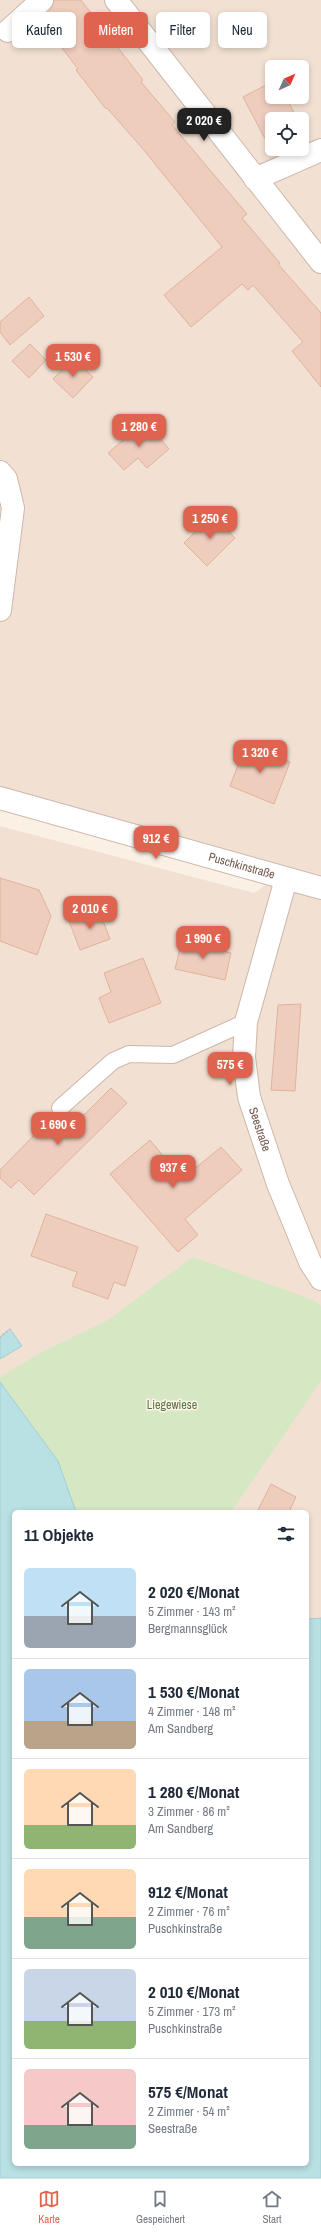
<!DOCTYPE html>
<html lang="de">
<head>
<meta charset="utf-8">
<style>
  :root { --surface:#fff; --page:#f6f6f7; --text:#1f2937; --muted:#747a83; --line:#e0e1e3; --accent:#df644f }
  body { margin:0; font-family:"Archivo Narrow",sans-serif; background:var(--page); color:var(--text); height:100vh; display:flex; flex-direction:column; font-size:15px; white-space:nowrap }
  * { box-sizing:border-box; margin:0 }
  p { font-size:13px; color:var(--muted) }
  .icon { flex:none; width:22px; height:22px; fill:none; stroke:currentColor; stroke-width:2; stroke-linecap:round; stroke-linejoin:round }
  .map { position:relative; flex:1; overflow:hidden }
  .sheet { position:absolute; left:12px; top:1510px; width:297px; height:656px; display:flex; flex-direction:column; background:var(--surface); border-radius:6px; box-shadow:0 2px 6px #0003 }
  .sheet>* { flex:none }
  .guide { position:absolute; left:12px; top:12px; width:297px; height:36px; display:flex; gap:8px }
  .needle { width:26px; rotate:45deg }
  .tools { position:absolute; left:265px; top:60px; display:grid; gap:8px }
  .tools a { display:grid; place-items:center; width:44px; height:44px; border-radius:6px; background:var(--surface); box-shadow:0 2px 6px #0003; font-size:20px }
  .price { position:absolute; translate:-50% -34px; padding:0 9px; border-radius:8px; background:var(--accent); color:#fff; font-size:13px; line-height:26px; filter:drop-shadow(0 1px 2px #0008) }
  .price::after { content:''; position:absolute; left:50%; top:24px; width:12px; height:9px; margin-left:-6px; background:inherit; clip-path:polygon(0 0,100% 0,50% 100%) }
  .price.selected { background:#222; color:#fff }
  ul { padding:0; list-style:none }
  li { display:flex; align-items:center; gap:12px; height:100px; padding:0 12px }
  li+li { border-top:1px solid var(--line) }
  li span { display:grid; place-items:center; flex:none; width:112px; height:80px; border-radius:6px; color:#555 }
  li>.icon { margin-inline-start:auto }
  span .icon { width:48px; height:48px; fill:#fffc; stroke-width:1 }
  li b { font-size:17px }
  h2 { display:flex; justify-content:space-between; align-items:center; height:48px; padding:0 12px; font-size:17px }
  .pill { padding:0 14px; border-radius:6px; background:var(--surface); box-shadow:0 2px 6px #0003; font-size:14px; line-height:36px }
  .pill.selected { background:var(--accent); color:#fff }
  .tabs { display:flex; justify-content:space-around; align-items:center; height:56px; border-top:1px solid var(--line); background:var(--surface); font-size:11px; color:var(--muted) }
  .tabs a { display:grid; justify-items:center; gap:2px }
  .tabs .selected { color:var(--accent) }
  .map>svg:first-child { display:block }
  .residential { fill:#f2e1d3; fill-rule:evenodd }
  .green { fill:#d5e7c3 }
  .water { fill:#b9e0e3; stroke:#a0d0d4 }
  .building { fill:#efcdbd; stroke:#e0b29e }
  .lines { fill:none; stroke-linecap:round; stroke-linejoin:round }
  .service-casing { stroke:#ccb7ab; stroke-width:18 }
  .minor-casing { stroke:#ccb7ab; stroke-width:24 }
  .path { stroke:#d3b0a0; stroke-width:2.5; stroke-dasharray:1 3; stroke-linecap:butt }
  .service { stroke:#fff; stroke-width:16 }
  .minor { stroke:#fff; stroke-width:22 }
  .labels { text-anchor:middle; stroke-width:3; stroke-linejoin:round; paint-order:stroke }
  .street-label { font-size:12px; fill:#72564b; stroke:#fef4ea }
  .park-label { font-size:12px; fill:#577743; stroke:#fef4ea }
</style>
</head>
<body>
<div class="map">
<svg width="321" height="2178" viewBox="0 0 321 2178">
  <rect width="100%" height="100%" fill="#fbf0e4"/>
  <path class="residential" d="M0 0H321V1618L307 1619V1512H76L58 1461 0 1381V1359L22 1346 10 1329 0 1337V826L254 893 280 875 0 790ZM272 67H302V97H272ZM272 119H302V149H272Z"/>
  <path class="green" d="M193 1257 313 1300 321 1306V1381L231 1512H76L58 1461 0 1382V1377L40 1353 108 1320Z"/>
  <path class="water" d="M10 1329 22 1346 0 1359V1337Z
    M0 1382 58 1461 76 1512H14V2164H307V1619L321 1618V2178H0Z"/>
  <path class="building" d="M54 0H81L143 80 141 82 175 122 172 125 247 214 242 218 280 263 278 264 321 313V387L292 351 303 342 253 285 248 290 242 284 191 327 164 295 222 247 143 149 107 108 106 109 76 70 78 69 40 19 51 9Z
    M272 82V97H286L297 119H272V152L243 97Z
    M29 297 44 316 10 345 0 332V322Z
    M30 344 46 360 29 378 12 361Z
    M73 358 93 377 73 398 53 379Z
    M145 421 169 449 147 468 138 458 124 470 108 453Z
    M212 515 235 538 207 566 184 543Z
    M246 744 290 762 274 804 230 786Z
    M0 878 39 890 51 916 37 955 0 941Z
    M99 910 110 939 80 950 69 921Z
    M182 940 231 953 225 980 175 969Z
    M143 958 161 1003 109 1023 99 998 111 992 104 973Z
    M301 1004 295 1091 271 1090 278 1005Z
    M111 1088 127 1103 34 1195 19 1180 11 1188 0 1178V1170L44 1125 59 1140Z
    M150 1140 182 1179 221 1147 242 1170 185 1219 198 1235 178 1252 110 1174Z
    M46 1214 138 1247 125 1286 114 1282 108 1299 72 1286 77 1272 31 1256Z
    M271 1484 296 1497 289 1512H257Z"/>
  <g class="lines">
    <g class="service-casing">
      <path id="service" d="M60 1108 113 1061 129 1054 173 1055 246 1022"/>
    </g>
    <g class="minor-casing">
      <g id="minor">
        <path d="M116 0 321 262"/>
        <path d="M8 31 42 0"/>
        <path d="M255 179 321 150"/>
        <path d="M0 472 6 479 13 508 0 610"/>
        <path id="s1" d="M0 798 321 888"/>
        <path id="s2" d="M286 879 246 1022 244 1057 249 1097 278 1184 310 1262 321 1279"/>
      </g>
    </g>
    <path class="path" d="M0 1337 10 1329"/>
    <use href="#service" class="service"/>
    <use href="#minor" class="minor"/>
  </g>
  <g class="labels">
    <g class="street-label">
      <text dy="4" stroke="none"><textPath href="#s1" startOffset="251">Puschkinstraße</textPath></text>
      <text dy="4" stroke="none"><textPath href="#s2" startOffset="258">Seestraße</textPath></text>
    </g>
    <g class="park-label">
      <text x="172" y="1409">Liegewiese</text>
    </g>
  </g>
</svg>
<div class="tools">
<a><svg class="needle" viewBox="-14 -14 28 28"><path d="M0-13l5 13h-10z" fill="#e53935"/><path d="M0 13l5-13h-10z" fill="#747a83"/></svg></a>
<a><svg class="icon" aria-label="locate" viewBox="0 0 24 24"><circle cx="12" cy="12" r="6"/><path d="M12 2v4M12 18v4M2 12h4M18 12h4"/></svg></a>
</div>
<b class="price selected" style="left:204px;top:142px">2 020 €</b>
<b class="price" style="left:73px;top:378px">1 530 €</b>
<b class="price" style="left:139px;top:448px">1 280 €</b>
<b class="price" style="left:210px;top:540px">1 250 €</b>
<b class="price" style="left:260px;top:774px">1 320 €</b>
<b class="price" style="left:156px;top:860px">912 €</b>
<b class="price" style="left:90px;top:930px">2 010 €</b>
<b class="price" style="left:203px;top:960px">1 990 €</b>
<b class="price" style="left:230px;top:1086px">575 €</b>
<b class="price" style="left:58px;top:1146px">1 690 €</b>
<b class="price" style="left:173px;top:1189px">937 €</b>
<div class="guide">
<a class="pill">Kaufen</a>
<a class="pill selected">Mieten</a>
<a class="pill">Filter</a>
<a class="pill">Neu</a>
</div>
<section class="sheet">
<h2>11 Objekte<svg class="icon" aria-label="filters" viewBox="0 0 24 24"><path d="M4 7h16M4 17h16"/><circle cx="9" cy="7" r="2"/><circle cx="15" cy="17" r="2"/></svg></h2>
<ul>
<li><span style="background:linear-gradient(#bfe0f5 60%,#9aa5b1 0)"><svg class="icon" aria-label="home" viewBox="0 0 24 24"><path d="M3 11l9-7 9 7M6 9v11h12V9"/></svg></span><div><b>2 020 €/Monat</b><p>5 Zimmer · 143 m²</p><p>Bergmannsglück</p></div></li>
<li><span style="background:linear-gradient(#a9c7e8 65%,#b9a48a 0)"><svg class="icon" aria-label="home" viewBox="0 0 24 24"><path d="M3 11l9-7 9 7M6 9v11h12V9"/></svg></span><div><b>1 530 €/Monat</b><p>4 Zimmer · 148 m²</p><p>Am Sandberg</p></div></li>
<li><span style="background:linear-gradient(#ffd9b3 70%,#8fb573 0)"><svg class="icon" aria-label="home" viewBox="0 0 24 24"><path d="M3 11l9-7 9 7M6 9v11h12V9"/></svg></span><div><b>1 280 €/Monat</b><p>3 Zimmer · 86 m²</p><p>Am Sandberg</p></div></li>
<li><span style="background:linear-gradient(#ffd9b3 60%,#7fa58c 0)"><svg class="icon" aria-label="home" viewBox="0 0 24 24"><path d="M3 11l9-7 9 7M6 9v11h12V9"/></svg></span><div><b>912 €/Monat</b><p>2 Zimmer · 76 m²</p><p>Puschkinstraße</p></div></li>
<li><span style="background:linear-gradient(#c9d6e8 65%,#8fb573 0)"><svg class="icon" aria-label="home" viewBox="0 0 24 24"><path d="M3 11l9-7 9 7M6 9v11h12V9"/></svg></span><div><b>2 010 €/Monat</b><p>5 Zimmer · 173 m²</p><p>Puschkinstraße</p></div></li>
<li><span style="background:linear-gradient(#f6c9c9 70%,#7fa58c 0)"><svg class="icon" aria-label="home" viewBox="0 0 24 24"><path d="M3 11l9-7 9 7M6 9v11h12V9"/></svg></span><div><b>575 €/Monat</b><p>2 Zimmer · 54 m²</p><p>Seestraße</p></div></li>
</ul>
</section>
</div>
<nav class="tabs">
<a class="selected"><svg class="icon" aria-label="map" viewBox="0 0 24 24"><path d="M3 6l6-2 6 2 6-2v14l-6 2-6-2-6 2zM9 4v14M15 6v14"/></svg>Karte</a>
<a><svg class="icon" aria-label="saved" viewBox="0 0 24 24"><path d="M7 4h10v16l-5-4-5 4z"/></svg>Gespeichert</a>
<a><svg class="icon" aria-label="home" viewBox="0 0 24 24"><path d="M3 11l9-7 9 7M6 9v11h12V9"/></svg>Start</a>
</nav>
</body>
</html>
